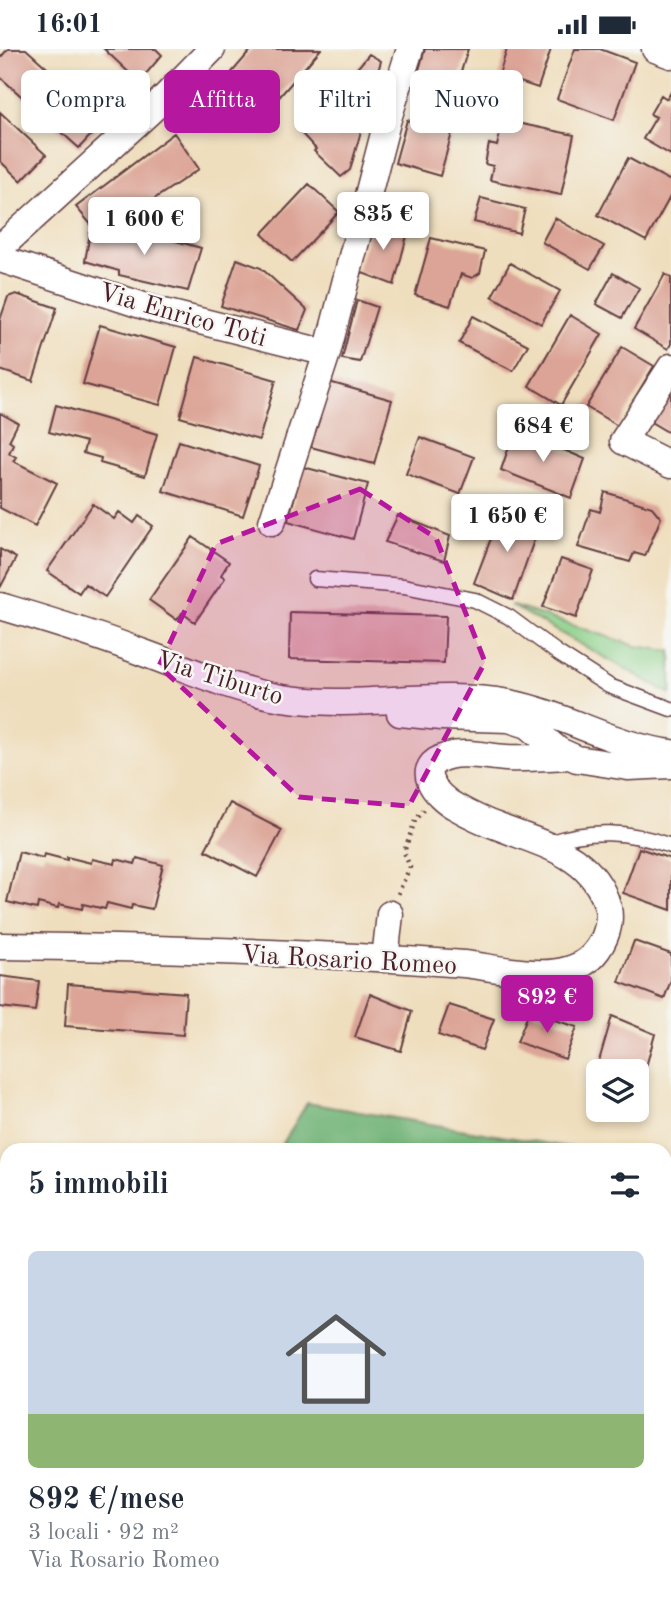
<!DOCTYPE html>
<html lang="it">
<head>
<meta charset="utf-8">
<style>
  :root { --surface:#fff; --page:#f6f6f7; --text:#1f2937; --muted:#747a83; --line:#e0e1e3; --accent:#b5179e }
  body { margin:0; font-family:"Old Standard TT",serif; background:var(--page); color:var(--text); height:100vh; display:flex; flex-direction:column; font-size:26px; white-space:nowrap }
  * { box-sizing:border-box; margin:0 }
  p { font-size:23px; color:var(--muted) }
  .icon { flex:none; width:38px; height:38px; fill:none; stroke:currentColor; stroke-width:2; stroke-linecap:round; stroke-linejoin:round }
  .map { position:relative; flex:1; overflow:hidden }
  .side { position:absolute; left:0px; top:1094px; width:672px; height:471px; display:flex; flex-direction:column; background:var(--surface); border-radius:21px 21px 0 0; box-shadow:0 4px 10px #0003 }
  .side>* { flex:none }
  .banner { position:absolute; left:21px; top:21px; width:630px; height:63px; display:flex; gap:14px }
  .buttons { position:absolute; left:586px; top:1010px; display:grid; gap:14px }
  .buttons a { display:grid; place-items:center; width:63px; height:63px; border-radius:10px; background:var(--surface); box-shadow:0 4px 10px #0003; font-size:35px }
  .price { position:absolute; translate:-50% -60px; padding:0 16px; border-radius:7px; background:#fff; color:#222; font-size:23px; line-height:46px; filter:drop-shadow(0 2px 4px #0008) }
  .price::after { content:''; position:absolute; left:50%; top:42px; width:21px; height:16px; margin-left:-10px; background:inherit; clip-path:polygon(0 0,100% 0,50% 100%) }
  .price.active { background:var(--accent); color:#fff }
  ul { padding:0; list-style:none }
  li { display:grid; align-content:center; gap:14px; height:371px; padding:0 28px }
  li+li { border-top:2px solid var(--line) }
  li span { display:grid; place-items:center; height:217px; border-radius:10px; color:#555 }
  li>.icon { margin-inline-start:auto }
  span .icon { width:126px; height:126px; fill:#fffc; stroke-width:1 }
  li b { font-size:30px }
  h2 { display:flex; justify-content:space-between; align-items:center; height:84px; padding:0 28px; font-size:30px }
  .chip { padding:0 24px; border-radius:10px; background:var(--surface); box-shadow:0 4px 10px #0003; font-size:24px; line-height:63px }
  .chip.active { background:var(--accent); color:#fff }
  .status { display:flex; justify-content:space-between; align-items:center; height:49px; padding:0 35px; background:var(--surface); direction:ltr }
  .status svg { height:19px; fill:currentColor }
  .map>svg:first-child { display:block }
  .green { fill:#8bd089; stroke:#6a785a; stroke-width:2 }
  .forest { fill:#70b275; stroke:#5d6850; stroke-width:2 }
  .building { fill:#dca496 }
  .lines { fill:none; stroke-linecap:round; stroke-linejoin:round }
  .lane-casing { stroke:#633c41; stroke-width:17 }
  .street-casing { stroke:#633c41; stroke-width:29 }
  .path { stroke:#633c41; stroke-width:4.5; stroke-dasharray:2 5; stroke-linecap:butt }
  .lane { stroke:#fff; stroke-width:14 }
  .street { stroke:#fff; stroke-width:26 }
  .marked { fill:#b5179e; fill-opacity:0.2; stroke:#b5179e; stroke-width:5; stroke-dasharray:14 9; stroke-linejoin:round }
  .labels { text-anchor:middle; stroke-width:5; stroke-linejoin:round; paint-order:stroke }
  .street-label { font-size:26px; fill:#4a1f2b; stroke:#f6f6f2 }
</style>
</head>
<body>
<div class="status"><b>16:01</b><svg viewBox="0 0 49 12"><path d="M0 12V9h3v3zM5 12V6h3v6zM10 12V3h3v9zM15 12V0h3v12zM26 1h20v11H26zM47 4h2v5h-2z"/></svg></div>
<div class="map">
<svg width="671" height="1564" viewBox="0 0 671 1564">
  <rect width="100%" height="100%" fill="#f6f6f2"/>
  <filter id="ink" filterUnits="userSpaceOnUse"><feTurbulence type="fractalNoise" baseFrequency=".0143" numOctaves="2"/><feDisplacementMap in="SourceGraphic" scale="14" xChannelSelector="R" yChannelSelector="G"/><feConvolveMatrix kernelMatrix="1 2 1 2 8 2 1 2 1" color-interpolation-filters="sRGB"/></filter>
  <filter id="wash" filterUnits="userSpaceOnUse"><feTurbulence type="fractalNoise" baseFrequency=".00686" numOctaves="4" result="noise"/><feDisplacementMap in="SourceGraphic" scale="28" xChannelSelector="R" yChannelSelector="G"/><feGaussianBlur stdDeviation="1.57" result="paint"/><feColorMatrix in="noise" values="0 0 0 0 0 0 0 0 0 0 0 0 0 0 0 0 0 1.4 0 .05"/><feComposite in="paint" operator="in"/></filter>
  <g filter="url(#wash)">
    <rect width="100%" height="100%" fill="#efdebd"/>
    <path class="green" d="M510 556 636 597 671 602V645Z"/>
    <path class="forest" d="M307 1054 584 1101H279Z
      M665 1114 671 1116V1219L665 1213Z"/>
    <g id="blocks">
      <path class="building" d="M8 0H26L105 71 79 99 0 28V9Z
        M104 0H156L162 6 139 33Z
        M252 0H321L254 77 215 43Z
        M425 0H468L456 39 417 28Z
        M507 0H551L538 39 499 26Z
        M575 0H600L635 13 614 71 557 50Z
        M369 5 381 12 350 121 341 128 314 102 316 100 302 85Z
        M671 43V106L643 90 656 68 650 65 661 46 667 50Z
        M0 63 46 106 21 132 0 112Z
        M407 71 452 84 440 127 395 114Z
        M503 71 574 86 561 146 490 131 493 117 485 115 489 95 497 97Z
        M174 84 199 120 121 172 93 178 76 158Z
        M628 109 671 132V146L646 192 598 166Z
        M309 135 339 163 292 213 262 185Z
        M481 149 525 160 519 184 474 173Z
        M555 169 604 197 590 220 542 193Z
        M373 171 408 183 394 236 357 222Z
        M122 177 201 199 188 242 119 226V222L85 212 90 184Z
        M431 189 485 202 480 224 472 229 461 225 450 257 415 246Z
        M237 210 261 219 307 261 299 281 221 257Z
        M510 214 560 242 541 275 492 247Z
        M613 224 639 239 622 269 596 255Z
        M665 225 671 229V295L668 300 634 280Z
        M16 245 57 259 33 332 0 321V271L8 248Z
        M357 251 377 258 360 313 342 310Z
        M570 266 602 285 561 356 529 337Z
        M473 267 528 296 513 322 459 294Z
        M100 276 176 298 160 356 83 335Z
        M622 298 654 317 618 377 586 358Z
        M197 308 276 331 259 391 180 368Z
        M329 333 392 351 374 415 311 398Z
        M671 334V385L649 372Z
        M56 356 157 385 145 427 100 414 101 409 83 404 86 393 49 383Z
        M0 364 18 374 9 392 13 395 9 404 16 408 13 412 57 434 35 477 0 459Z
        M515 380 585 410 571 449 501 421Z
        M420 388 474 408 460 445 406 425Z
        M179 392 259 417 243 467 163 442Z
        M303 418 368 435 353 490 288 472Z
        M605 443 652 458 661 469 645 507 634 504 630 513 578 498 591 460 600 463Z
        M93 455 114 470 119 463 134 474 139 467 153 477 105 548 85 535 79 544 47 522Z
        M503 458 540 474 513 551 474 534Z
        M398 466 450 487 444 512 385 493Z
        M193 488 229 513 221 526 225 529 195 573 182 564 177 571 149 551Z
        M0 500 16 509 0 539Z
        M561 510 593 521 576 569 543 558Z
        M290 563 446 567 444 614 289 610Z
        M230 754 282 781 257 828 205 801Z
        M639 799 671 810V861L623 844Z
        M19 803 43 809 44 805 67 811V808L91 814 92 810 115 815 116 810 135 815 137 809 163 816 152 860 132 856 131 860 107 854 105 860 83 855 82 860 59 855 58 859 38 854 37 860 7 853Z
        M634 892 671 905V931L664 950 619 933Z
        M0 927 39 932 35 962 0 958Z
        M68 935 186 944 183 986 65 977Z
        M370 945 412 962 401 1002 355 988Z
        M449 956 494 970 482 1001 438 986Z
        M529 963 577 978 565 1010 517 993Z
        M612 967 655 985 641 1036 637 1035V1022H623L624 1020 599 1012Z"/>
    </g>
  </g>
  <g filter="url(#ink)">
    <use href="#blocks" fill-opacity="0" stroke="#633c41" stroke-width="2"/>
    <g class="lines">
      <g class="lane-casing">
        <path id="lane" d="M315 530 404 537 475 551 509 568 559 605 609 637 671 660
          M547 794C591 780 627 781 671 797"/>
      </g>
      <g class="street-casing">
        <path id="street" d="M655 0 671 6
          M0 199 157 56 212 0
          M0 210 156 261 327 304
          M671 318 623 392 671 416
          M272 473 327 304 387 73 410 0
          M0 557C47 571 95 585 141 603 188 620 233 641 282 649 358 661 434 640 509 654 565 665 614 697 671 704
          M400 664 441 668 509 670 528 676 559 702 577 710 628 718 671 716
          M0 897C155 899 310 903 464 915 501 919 556 936 588 911 602 899 612 878 608 859 594 806 544 796 499 778 485 773 470 766 456 758 435 747 411 717 448 707 466 702 488 708 506 709 527 710 548 708 569 707
          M385 910 390 865"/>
      </g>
      <path class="path" d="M398 845 410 818 404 803 415 772 424 761
        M0 1531 7 1533
        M46 1558 53 1564"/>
      <use href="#lane" class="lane"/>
      <use href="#street" class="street"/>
    </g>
  </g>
  <path class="marked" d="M360 440 436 489 485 613 409 757 299 748 159 617 216 495Z"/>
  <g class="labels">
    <g class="street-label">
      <text transform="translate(183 265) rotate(16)" y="9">Via Enrico Toti</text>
      <text transform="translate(220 628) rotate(17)" y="9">Via Tiburto</text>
      <text transform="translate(349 910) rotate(3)" y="9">Via Rosario Romeo</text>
    </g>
  </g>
</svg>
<div class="buttons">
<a><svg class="icon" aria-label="layers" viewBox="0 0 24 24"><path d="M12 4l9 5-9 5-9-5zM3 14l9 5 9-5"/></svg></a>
</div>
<b class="price" style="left:383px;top:203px">835 €</b>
<b class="price" style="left:144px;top:208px">1 600 €</b>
<b class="price" style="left:543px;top:415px">684 €</b>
<b class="price" style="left:507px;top:505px">1 650 €</b>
<b class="price active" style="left:547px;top:986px">892 €</b>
<div class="banner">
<a class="chip">Compra</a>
<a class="chip active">Affitta</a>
<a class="chip">Filtri</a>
<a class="chip">Nuovo</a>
</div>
<section class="side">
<h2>5 immobili<svg class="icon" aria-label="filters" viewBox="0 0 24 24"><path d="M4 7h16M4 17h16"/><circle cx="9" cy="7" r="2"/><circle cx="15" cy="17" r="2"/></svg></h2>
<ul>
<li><span style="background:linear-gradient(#c9d6e8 75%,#8fb573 0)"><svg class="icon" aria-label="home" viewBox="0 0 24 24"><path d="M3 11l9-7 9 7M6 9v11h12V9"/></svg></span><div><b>892 €/mese</b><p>3 locali · 92 m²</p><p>Via Rosario Romeo</p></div></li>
</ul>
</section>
</div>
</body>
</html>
